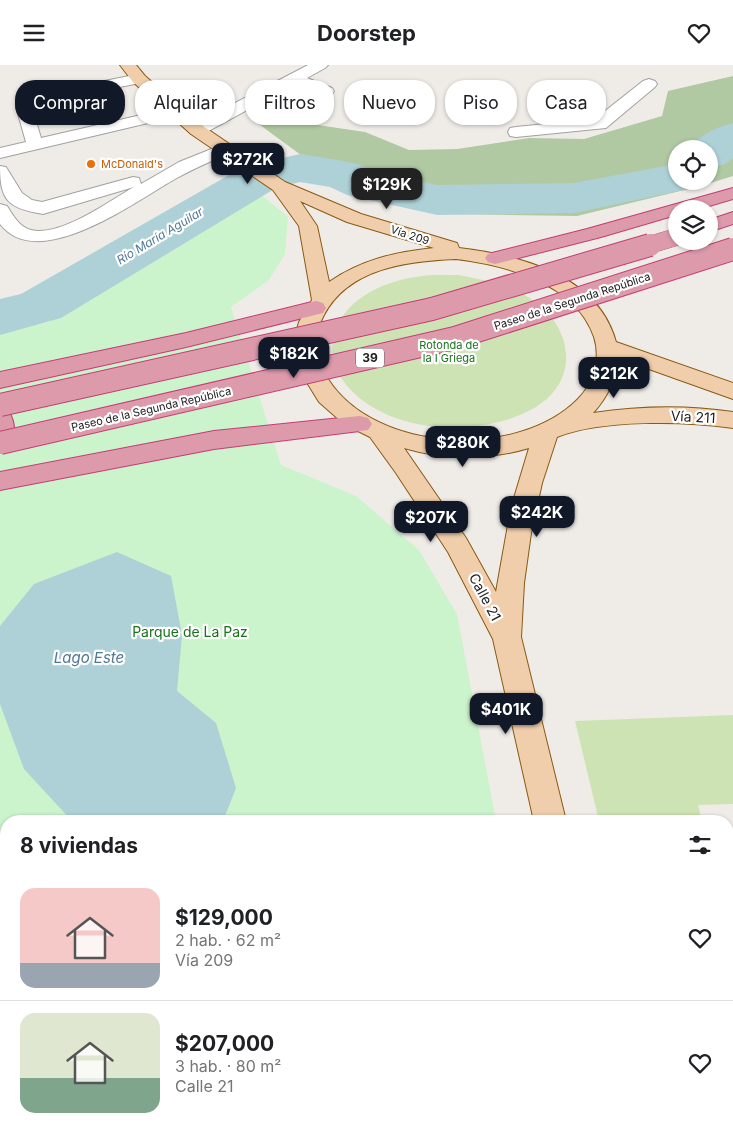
<!DOCTYPE html>
<html lang="es">
<head>
<meta charset="utf-8">
<style>
  :root { --surface:#fff; --page:#f2f2f2; --text:#202124; --muted:#757577; --line:#e0e0e0; --accent:#111827 }
  body { margin:0; font-family:Inter,sans-serif; background:var(--page); color:var(--text); height:100vh; display:flex; flex-direction:column; font-size:19px; white-space:nowrap }
  * { box-sizing:border-box; margin:0 }
  p { font-size:16px; color:var(--muted) }
  .icon { flex:none; width:28px; height:28px; fill:none; stroke:currentColor; stroke-width:2; stroke-linecap:round; stroke-linejoin:round }
  .map { position:relative; flex:1; overflow:hidden }
  .side { position:absolute; left:0px; top:750px; width:734px; height:321px; display:flex; flex-direction:column; background:var(--surface); border-radius:20px 20px 0 0; box-shadow:0 1px 4px #0004 }
  .side>* { flex:none }
  .top-card { position:absolute; left:15px; top:15px; width:704px; height:45px; display:flex; gap:10px }
  .fabs { position:absolute; left:668px; top:75px; display:grid; gap:10px }
  .fabs a { display:grid; place-items:center; width:50px; height:50px; border-radius:50%; background:var(--surface); box-shadow:0 1px 4px #0004; font-size:25px }
  .price { position:absolute; translate:-50% -42px; padding:0 11px; border-radius:10px; background:var(--accent); color:#fff; font-size:16px; line-height:32px; filter:drop-shadow(0 1px 2px #0008) }
  .price::after { content:''; position:absolute; left:50%; top:30px; width:15px; height:11px; margin-left:-8px; background:inherit; clip-path:polygon(0 0,100% 0,50% 100%) }
  .price.on { background:#222; color:#fff }
  ul { padding:0; list-style:none }
  li { display:flex; align-items:center; gap:15px; height:125px; padding:0 20px }
  li+li { border-top:1px solid var(--line) }
  li span { display:grid; place-items:center; flex:none; width:140px; height:100px; border-radius:15px; color:#555 }
  li>.icon { margin-inline-start:auto }
  span .icon { width:60px; height:60px; fill:#fffc; stroke-width:1 }
  li b { font-size:21px }
  h2 { display:flex; justify-content:space-between; align-items:center; height:60px; padding:0 20px; font-size:21px }
  .chip { padding:0 18px; border-radius:20px; background:var(--surface); box-shadow:0 1px 4px #0004; font-size:18px; line-height:45px }
  .chip.on { background:var(--accent); color:#fff }
  header { display:flex; justify-content:space-between; align-items:center; height:65px; padding:0 20px; background:var(--surface); font-size:22px; font-weight:700 }
  .map>svg:first-child { display:block }
  .grass { fill:#cee3b4 }
  .forest { fill:#b0c9a2; fill-rule:evenodd }
  .park { fill:#cbf3cc }
  .water { fill:#aed1d7 }
  .lines { fill:none; stroke-linecap:round; stroke-linejoin:round }
  .river { fill:#aed1d7; fill-rule:evenodd }
  .minor-casing { stroke:#a1a1a1; stroke-width:2 }
  .major-casing { stroke:#895a13; stroke-width:2 }
  .highway-casing { stroke:#c53d75; stroke-width:2 }
  .minor { fill:#fff; fill-rule:evenodd }
  .major { fill:#f0ceac; fill-rule:evenodd }
  .highway { fill:#dc9aab; fill-rule:evenodd }
  .highway-bridge-far1-casing { stroke:#c53d75; stroke-width:18; stroke-linecap:butt }
  .highway-bridge-casing { stroke:#c53d75; stroke-width:24; stroke-linecap:butt }
  .highway-bridge-far1 { stroke:#dc9aab; stroke-width:17 }
  .highway-bridge { stroke:#dc9aab; stroke-width:22 }
  .food-dot { fill:#e8710a; stroke:#fff; stroke-width:2 }
  .labels { text-anchor:middle; stroke-width:4.5; stroke-linejoin:round; paint-order:stroke }
  .far-food-label { font-size:11px; fill:#c56008; stroke:#fff; text-anchor:start }
  .far-street-label { font-size:11px; fill:#202020; stroke:#fff }
  .far-park-label { font-size:11px; fill:#1a721c; stroke:#fff }
  .far-water-label { font-size:12px; font-style:italic; fill:#517895; stroke:#fff }
  .shield { fill:#fff; stroke:#636363; stroke-width:1 }
  .shield-label { font-size:12px; font-weight:bold; fill:#202020 }
  .street-label { font-size:14px; fill:#202020; stroke:#fff }
  .park-label { font-size:14px; fill:#1a721c; stroke:#fff }
  .water-label { font-size:15px; font-style:italic; fill:#517895; stroke:#fff }
</style>
</head>
<body>
<header><svg class="icon" aria-label="menu" viewBox="0 0 24 24"><path d="M4 6h16M4 12h16M4 18h16"/></svg>Doorstep<svg class="icon" aria-label="heart" viewBox="0 0 24 24"><path d="M12 20l-8-8c-3-5 5-10 8-4 3-6 11-1 8 4z"/></svg></header>
<div class="map">
<svg width="733" height="1071" viewBox="0 0 733 1071">
  <rect width="100%" height="100%" fill="#efece8"/>
  <path class="grass" d="M459 210C483 215 507 219 528 232 571 257 583 313 536 342 479 376 374 370 338 308 331 296 331 280 335 268 345 232 387 215 422 211 434 209 447 210 459 210Z
    M733 650V739L698 740 702 756H599L575 656Z
    M728 850 733 870V1064H728Z"/>
  <path class="forest" d="M733 11V111L701 121 577 151 453 149 343 121 256 57 274 55 304 58 365 67 409 85 457 84 529 73 584 74 662 51 668 26ZM676 84H709V116H676Z"/>
  <path class="park" d="M259 128 288 152 285 189 269 215 231 242 281 400 356 431 419 485 457 549 496 756H6V1065H554L555 1071H0V268L49 257Z"/>
  <path class="water" d="M117 487 171 511 182 570 177 626 216 658 236 723 223 756H72L24 704 0 639V561L34 519Z"/>
  <g class="lines">
    <path class="river" d="M733 58V93L725 99 709 103V84H689C699 70 717 62 733 58Z
      M300 89 343 96 360 100 378 108 437 120 574 118 676 99V116H698L693 123 574 148 437 150 347 130 330 122 300 117 276 123 61 253 0 270V234L21 229 243 102Z"/>
    <g class="minor-casing">
      <path id="minor" d="M308 0H328L325 3 307 13 332 23 334 26 332 29H320L295 19 203 69H191L189 65 191 61Z
        M139 9 145 11 147 14 145 17 38 38 32 43 41 73 176 42 182 44 184 47 182 50 0 93V83L26 77 16 42 26 32Z
        M649 14 655 16 657 19 655 22 606 63 516 72 510 71 508 67 510 63 516 62 595 54 643 16Z
        M224 79 230 80 233 84 230 88C211 96 193 104 175 114 136 136 38 209 0 159V139L7 141C13 150 19 162 31 165 61 172 109 136 134 122L43 149C8 143 0 136 0 101L6 102 22 128 32 135 42 137 133 112 139 113 141 119 179 97Z"/>
    </g>
    <g class="major-casing">
      <path id="major" d="M120 0H136L145 11 203 61 285 117 361 149 457 178 459 183C519 190 598 210 616 277L733 318V334L618 293C616 314 608 332 593 348 640 341 686 340 733 347V363C684 356 603 354 557 372L542 418 531 468 524 518 521 572 566 756H534L493 574 448 487 396 408 370 372 344 359 319 337 298 303 294 286 296 268 299 257 312 235 299 161 273 125 191 69 133 17ZM300 136 347 157 434 183C395 187 361 195 329 217L317 161ZM456 194C505 200 576 218 594 272 601 294 594 318 578 334 518 395 375 388 328 314 315 294 312 272 324 250 349 203 407 196 456 194ZM404 383C444 395 490 395 529 383L511 443 496 527 466 473Z
        M603 1065H643L644 1071H604Z"/>
    </g>
    <g class="highway-casing">
      <path id="highway" d="M733 123V134L699 144H676V150L601 172 495 199 488 197 485 193 488 189 587 164Z
        M733 147V159L709 167V155Z
        M316 236 323 238 326 243 323 248 186 282 0 323V307L186 268Z
        M0 343 8 345C16 358 16 371 8 383L0 386Z
        M360 351 368 353 372 359 368 365 214 384 0 425V407L214 366Z"/>
    </g>
    <use href="#minor" class="minor"/>
    <use href="#major" class="major"/>
    <use href="#highway" class="highway"/>
    <g class="highway-bridge-far1-casing">
      <path id="highway-bridge-far1" d="M646 181 676 172"/>
    </g>
    <g class="highway-bridge-casing">
      <path id="highway-bridge" d="M0 340 432 244 650 180
        M0 378 455 273 733 184"/>
    </g>
    <use href="#highway-bridge-far1" class="highway-bridge-far1"/>
    <use href="#highway-bridge" class="highway-bridge"/>
  </g>
  <circle class="food-dot" cx="91" cy="99" r="5"/>
  <g class="labels">
    <g class="far-food-label">
      <text x="101" y="103">McDonald's</text>
    </g>
    <g class="far-street-label">
      <text transform="translate(410 170) rotate(18)" y="4">Vía 209</text>
      <text transform="translate(572 236) rotate(-18)" y="4">Paseo de la Segunda República</text>
      <text transform="translate(151 344) rotate(-13)" y="4">Paseo de la Segunda República</text>
    </g>
    <g class="far-park-label">
      <text x="449" y="284">Rotonda de<tspan x="449" dy="13">la I Griega</tspan></text>
    </g>
    <g class="far-water-label">
      <text transform="translate(160 171) rotate(-31)" y="4">Río María Aguilar</text>
    </g>
    <rect class="shield" x="356" y="283.5" width="28" height="19" rx="4"/>
    <g class="shield-label">
      <text x="370" y="297">39</text>
    </g>
    <g class="street-label">
      <text transform="translate(693 352) rotate(3)" y="5">Vía 211</text>
      <text transform="translate(485 532) rotate(62)" y="5">Calle 21</text>
    </g>
    <g class="park-label">
      <text x="190" y="572">Parque de La Paz</text>
    </g>
    <g class="water-label">
      <text x="89" y="598">Lago Este</text>
    </g>
  </g>
</svg>
<div class="fabs">
<a><svg class="icon" aria-label="locate" viewBox="0 0 24 24"><circle cx="12" cy="12" r="6"/><path d="M12 2v4M12 18v4M2 12h4M18 12h4"/></svg></a>
<a><svg class="icon" aria-label="layers" viewBox="0 0 24 24"><path d="M12 4l9 5-9 5-9-5zM3 14l9 5 9-5"/></svg></a>
</div>
<b class="price" style="left:248px;top:120px">$272K</b>
<b class="price on" style="left:387px;top:145px">$129K</b>
<b class="price" style="left:294px;top:314px">$182K</b>
<b class="price" style="left:614px;top:334px">$212K</b>
<b class="price" style="left:463px;top:403px">$280K</b>
<b class="price" style="left:537px;top:473px">$242K</b>
<b class="price" style="left:431px;top:478px">$207K</b>
<b class="price" style="left:506px;top:670px">$401K</b>
<div class="top-card">
<a class="chip on">Comprar</a>
<a class="chip">Alquilar</a>
<a class="chip">Filtros</a>
<a class="chip">Nuevo</a>
<a class="chip">Piso</a>
<a class="chip">Casa</a>
</div>
<section class="side">
<h2>8 viviendas<svg class="icon" aria-label="filters" viewBox="0 0 24 24"><path d="M4 7h16M4 17h16"/><circle cx="9" cy="7" r="2"/><circle cx="15" cy="17" r="2"/></svg></h2>
<ul>
<li><span style="background:linear-gradient(#f6c9c9 75%,#9aa5b1 0)"><svg class="icon" aria-label="home" viewBox="0 0 24 24"><path d="M3 11l9-7 9 7M6 9v11h12V9"/></svg></span><div><b>$129,000</b><p>2 hab. · 62 m²</p><p>Vía 209</p></div><svg class="icon" aria-label="heart" viewBox="0 0 24 24"><path d="M12 20l-8-8c-3-5 5-10 8-4 3-6 11-1 8 4z"/></svg></li>
<li><span style="background:linear-gradient(#dfe7d0 65%,#7fa58c 0)"><svg class="icon" aria-label="home" viewBox="0 0 24 24"><path d="M3 11l9-7 9 7M6 9v11h12V9"/></svg></span><div><b>$207,000</b><p>3 hab. · 80 m²</p><p>Calle 21</p></div><svg class="icon" aria-label="heart" viewBox="0 0 24 24"><path d="M12 20l-8-8c-3-5 5-10 8-4 3-6 11-1 8 4z"/></svg></li>
</ul>
</section>
</div>
</body>
</html>
